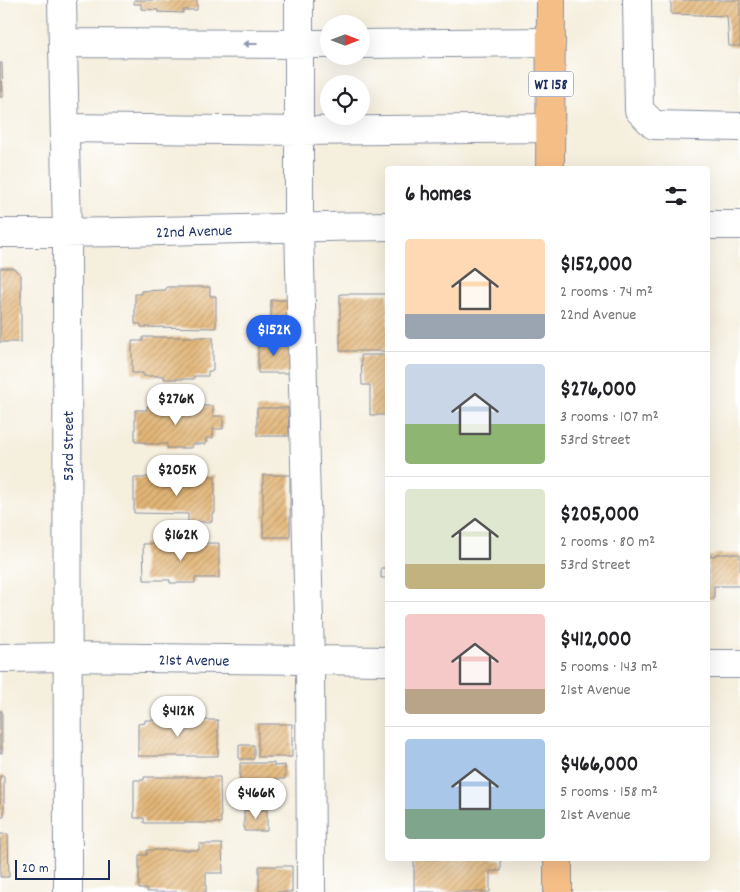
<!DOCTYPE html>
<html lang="en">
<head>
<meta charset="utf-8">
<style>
  :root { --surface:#fff; --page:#f6f6f6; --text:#202124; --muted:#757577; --line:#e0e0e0; --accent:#2563eb }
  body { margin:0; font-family:Dekko,sans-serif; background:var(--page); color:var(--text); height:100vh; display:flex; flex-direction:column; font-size:19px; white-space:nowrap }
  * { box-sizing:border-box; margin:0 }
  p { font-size:16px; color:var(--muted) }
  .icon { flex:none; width:28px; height:28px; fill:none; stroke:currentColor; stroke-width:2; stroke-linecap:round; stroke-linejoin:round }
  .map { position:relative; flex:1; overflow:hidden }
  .sheet { position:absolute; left:385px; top:166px; width:325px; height:695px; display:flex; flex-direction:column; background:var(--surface); border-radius:5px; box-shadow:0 5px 20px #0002 }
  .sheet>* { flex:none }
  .needle { width:32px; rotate:90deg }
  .controls { position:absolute; left:320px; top:15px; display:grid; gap:10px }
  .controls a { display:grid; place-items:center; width:50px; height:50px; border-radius:50%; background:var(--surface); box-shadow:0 5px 20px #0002; font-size:25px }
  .scale { position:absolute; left:15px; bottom:12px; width:95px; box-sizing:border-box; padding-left:5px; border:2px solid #1b2f5e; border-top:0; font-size:14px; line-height:18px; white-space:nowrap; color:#1b2f5e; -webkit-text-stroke:4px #fff; paint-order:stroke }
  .price { position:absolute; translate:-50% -42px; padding:0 11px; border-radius:18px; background:#fff; color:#222; font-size:16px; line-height:32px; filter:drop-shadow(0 1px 2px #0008) }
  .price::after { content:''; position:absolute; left:50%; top:30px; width:15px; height:11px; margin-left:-8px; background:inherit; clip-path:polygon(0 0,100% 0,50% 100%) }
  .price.selected { background:var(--accent); color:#fff }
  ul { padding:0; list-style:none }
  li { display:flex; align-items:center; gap:15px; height:125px; padding:0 20px }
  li+li { border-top:1px solid var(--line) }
  li span { display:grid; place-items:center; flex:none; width:140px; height:100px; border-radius:5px; color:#555 }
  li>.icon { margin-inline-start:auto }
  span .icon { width:60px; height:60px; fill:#fffc; stroke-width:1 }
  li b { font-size:21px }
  h2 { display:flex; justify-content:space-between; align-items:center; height:60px; padding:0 20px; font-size:21px }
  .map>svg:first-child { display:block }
  .building { fill:url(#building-hatch) }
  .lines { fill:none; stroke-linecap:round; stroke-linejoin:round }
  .minor-casing { stroke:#888f9e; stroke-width:30 }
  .major-casing { stroke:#888f9e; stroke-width:30 }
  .minor { stroke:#fff; stroke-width:28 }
  .major { stroke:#f6be87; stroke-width:28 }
  .oneway { fill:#8d97ae }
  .labels { text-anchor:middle; stroke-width:4; stroke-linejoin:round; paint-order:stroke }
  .shield { fill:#fff; stroke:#5f6d8e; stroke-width:1 }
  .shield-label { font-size:15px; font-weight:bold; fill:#1b2f5e }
  .street-label { font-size:16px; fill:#1b2f5e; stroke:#fff }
</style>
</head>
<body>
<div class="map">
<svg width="740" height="892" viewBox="0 0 740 892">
  <defs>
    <pattern id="building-hatch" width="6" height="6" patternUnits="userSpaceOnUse" patternTransform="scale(1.25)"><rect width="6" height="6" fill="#e3b676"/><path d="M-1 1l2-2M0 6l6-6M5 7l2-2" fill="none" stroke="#b79464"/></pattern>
  </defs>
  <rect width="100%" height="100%" fill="#fff"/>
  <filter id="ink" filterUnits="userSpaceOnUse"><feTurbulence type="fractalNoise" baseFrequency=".02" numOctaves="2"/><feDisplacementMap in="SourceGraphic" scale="10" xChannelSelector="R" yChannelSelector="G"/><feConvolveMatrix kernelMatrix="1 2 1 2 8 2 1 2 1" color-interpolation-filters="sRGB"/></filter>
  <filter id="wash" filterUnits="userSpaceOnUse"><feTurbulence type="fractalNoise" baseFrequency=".0096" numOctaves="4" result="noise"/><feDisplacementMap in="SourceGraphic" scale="20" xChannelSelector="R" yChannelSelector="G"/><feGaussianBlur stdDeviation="1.12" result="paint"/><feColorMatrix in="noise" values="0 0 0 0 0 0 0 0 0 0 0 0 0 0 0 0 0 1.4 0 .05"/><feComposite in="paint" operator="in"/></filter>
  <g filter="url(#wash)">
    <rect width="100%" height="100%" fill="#f5efde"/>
    <g id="blocks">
      <path class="building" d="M134 0H197V10H183V13L158 12V10L141 9V4H134Z
        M671 0H740V46H729L727 16 671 14Z
        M0 63H2L3 97H0Z
        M0 268H13L21 275V342H0Z
        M166 287H210V296H216V328L141 327V324H135V294H141V291L166 290Z
        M340 294H388V351H340Z
        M271 300H294V339H271Z
        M143 337H213V371H208V376H194V379H164V376H143V373H132V341H143Z
        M258 341H291V373H258Z
        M361 355H388V415H370V385H362Z
        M147 406H213V416H223V429H213V438H206V444H192V448H167V444H145V442H135V410H147Z
        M257 408H288L289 436H257Z
        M263 475H290V537H263Z
        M215 476V513H212V522H188V514L134 513V478H145V477Z
        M219 543V578H195V583H170V580H144L143 544Z
        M715 554H740V586H714V599H708V556H715Z
        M381 568H388V578H381Z
        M0 711H2V753H0Z
        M167 717H192V720H218V756H138V724L145 723V720H167Z
        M258 724H292V757H258Z
        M239 745H254V759H239Z
        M240 763H274V766L285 765V779H274V795H240Z
        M0 776H4V817H0Z
        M144 777H220L221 823H144V818H134V780H144Z
        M244 810H267V831H244Z
        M0 834H8L9 877H0Z
        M199 844H222L223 873H206V892H147V889H139V855H147V850H199Z
        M414 859H501V871H490V892H414Z
        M259 866H292V892H259Z"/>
    </g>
  </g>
  <g filter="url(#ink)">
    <use href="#blocks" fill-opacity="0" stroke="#888f9e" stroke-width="1"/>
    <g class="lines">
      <g class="minor-casing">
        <path id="minor" d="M62 0 67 234 68 892
          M299 0V227L310 660 311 892
          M637 0 639 110 654 125 740 127
          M63 43 329 44
          M361 44 551 42
          M65 128 299 131 550 128
          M708 225H740
          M0 233C129 234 258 227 388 226
          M0 658 68 657 388 661
          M708 664H740"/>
      </g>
      <g class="major-casing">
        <path id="major" d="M550 169 551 0
          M558 859V892"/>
      </g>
      <use href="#minor" class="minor"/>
      <use href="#major" class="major"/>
    </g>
    <defs><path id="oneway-solid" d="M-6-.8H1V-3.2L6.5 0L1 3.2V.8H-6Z" transform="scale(1.25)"/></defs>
    <use class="oneway" href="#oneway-solid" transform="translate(250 44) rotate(-180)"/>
  </g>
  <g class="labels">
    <rect class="shield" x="528.5" y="71.5" width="45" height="25" rx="4"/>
    <g class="shield-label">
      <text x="551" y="89">WI 158</text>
    </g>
    <g class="street-label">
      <text transform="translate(194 230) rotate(-2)" y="6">22nd Avenue</text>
      <text transform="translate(67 446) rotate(-90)" y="6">53rd Street</text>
      <text transform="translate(194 659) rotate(1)" y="6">21st Avenue</text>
    </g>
  </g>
</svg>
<div class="controls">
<a><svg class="needle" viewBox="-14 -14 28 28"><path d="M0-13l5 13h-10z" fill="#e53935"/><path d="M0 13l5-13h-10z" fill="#757577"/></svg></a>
<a><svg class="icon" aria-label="locate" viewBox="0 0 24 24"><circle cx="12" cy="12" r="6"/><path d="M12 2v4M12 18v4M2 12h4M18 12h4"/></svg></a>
</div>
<div class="scale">20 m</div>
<b class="price selected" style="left:274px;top:357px">$152K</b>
<b class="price" style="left:176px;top:426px">$276K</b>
<b class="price" style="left:177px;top:497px">$205K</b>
<b class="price" style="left:181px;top:562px">$162K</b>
<b class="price" style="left:178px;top:738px">$412K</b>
<b class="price" style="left:256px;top:820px">$466K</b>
<section class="sheet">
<h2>6 homes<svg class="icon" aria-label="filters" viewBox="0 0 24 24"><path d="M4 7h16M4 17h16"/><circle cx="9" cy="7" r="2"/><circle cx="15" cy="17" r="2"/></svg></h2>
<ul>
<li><span style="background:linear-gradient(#ffd9b3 75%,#9aa5b1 0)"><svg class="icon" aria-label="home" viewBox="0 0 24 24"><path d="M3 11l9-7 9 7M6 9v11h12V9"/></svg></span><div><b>$152,000</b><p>2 rooms · 74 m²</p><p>22nd Avenue</p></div></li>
<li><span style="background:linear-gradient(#c9d6e8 60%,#8fb573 0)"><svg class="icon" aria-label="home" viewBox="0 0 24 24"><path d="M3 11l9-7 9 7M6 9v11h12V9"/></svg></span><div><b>$276,000</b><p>3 rooms · 107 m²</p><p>53rd Street</p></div></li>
<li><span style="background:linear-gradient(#dfe7d0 75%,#c2b280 0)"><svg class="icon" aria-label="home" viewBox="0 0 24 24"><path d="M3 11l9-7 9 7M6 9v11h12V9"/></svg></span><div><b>$205,000</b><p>2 rooms · 80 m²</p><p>53rd Street</p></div></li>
<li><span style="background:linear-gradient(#f6c9c9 75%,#b9a48a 0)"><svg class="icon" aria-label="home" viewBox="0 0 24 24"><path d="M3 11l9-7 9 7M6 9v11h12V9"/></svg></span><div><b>$412,000</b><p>5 rooms · 143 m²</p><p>21st Avenue</p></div></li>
<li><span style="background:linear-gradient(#a9c7e8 70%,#7fa58c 0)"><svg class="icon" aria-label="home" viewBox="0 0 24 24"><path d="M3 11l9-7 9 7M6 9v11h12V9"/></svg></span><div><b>$466,000</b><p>5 rooms · 158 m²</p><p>21st Avenue</p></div></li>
</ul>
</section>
</div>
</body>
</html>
